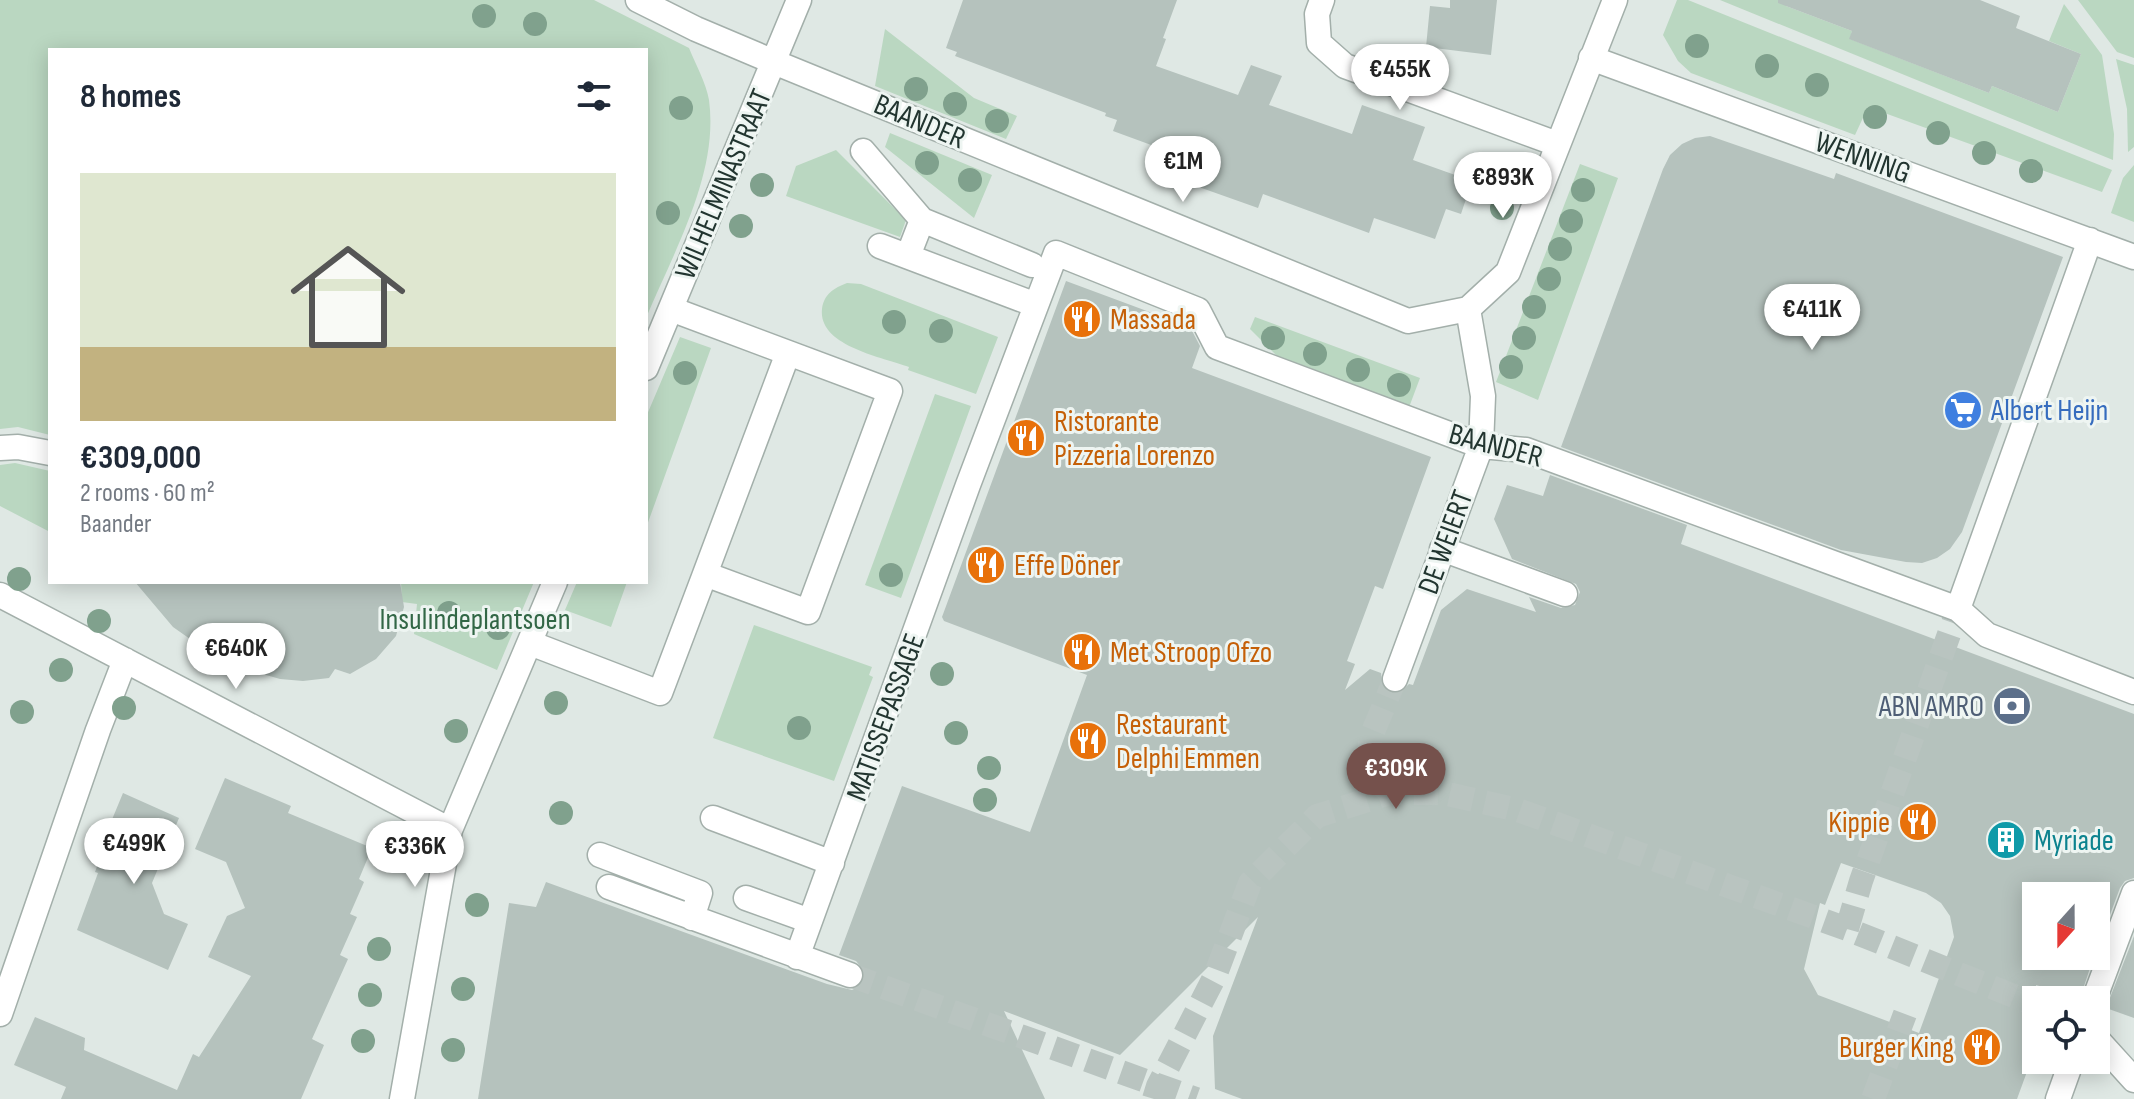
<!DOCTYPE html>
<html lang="en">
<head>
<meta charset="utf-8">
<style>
  :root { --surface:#fff; --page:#f6f6f7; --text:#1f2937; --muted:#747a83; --accent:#75514c }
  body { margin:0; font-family:"Sofia Sans Condensed",sans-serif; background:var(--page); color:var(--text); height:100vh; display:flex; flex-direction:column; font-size:30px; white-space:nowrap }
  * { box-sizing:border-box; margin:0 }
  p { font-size:26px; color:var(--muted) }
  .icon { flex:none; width:44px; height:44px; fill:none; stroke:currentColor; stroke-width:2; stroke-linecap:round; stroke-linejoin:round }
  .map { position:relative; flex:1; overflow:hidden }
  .panel { position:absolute; left:48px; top:48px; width:600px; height:536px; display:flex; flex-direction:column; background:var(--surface); border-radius:0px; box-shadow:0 4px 20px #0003 }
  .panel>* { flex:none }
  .needle { width:52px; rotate:201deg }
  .controls { position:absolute; left:2022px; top:882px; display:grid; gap:16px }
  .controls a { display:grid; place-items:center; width:88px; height:88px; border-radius:0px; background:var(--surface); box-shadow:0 4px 20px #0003; font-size:40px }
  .price { position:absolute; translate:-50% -68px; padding:0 18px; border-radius:28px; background:#fff; color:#222; font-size:26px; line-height:52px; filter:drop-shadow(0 2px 4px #0008) }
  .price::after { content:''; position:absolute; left:50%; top:48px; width:24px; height:18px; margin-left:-12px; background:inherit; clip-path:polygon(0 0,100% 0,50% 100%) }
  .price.current { background:var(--accent); color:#fff }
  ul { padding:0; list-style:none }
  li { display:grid; align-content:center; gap:16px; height:424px; padding:0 32px }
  li span { display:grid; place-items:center; height:248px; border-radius:0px; color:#555 }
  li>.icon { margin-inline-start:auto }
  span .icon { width:144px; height:144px; fill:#fffc; stroke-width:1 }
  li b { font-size:34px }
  h2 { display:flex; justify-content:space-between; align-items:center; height:96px; padding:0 32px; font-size:34px }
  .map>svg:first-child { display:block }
  .green { fill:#bad7c1 }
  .building { fill:#b5c2bd; fill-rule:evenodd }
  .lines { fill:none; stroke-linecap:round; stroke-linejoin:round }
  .minor-tunnel { stroke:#b9c4c0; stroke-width:24; stroke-dasharray:24 12; stroke-linecap:butt }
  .minor-casing { stroke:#a3afaa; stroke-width:27 }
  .minor { stroke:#fff; stroke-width:24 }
  .tree { fill:#80a18d }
  .labels { text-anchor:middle; stroke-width:6; stroke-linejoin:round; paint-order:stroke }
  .street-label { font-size:30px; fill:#223530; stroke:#eef5f2 }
  .food-label { font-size:30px; fill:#c56008; stroke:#eef5f2; text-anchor:start }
  .shop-label { font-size:30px; fill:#366cbe; stroke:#eef5f2; text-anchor:start }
  .park-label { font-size:30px; fill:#326746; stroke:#eef5f2 }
  .service-label { font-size:30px; fill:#4e5e75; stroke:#eef5f2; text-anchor:end }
  .culture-label { font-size:30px; fill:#0d838f; stroke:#eef5f2; text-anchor:start }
</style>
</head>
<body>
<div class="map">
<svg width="2134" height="1099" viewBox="0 0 2134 1099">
  <rect width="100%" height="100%" fill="#dfe8e4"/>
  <path class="green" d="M0 0H594L689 48C696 65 706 83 709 100 719 174 674 251 646 318V50H50V435L18 427 0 429Z
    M1677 0H1688L2112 170 2102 192 1868 107 1855 135 1691 73 1678 61 1663 35Z
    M1720 0H1787L1786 6 1852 31 1850 39 1989 93 1992 86 2058 112 2081 54 2049 41 2064 4 2102 55 2114 134 2113 160Z
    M2078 0H2134V58L2117 52Z
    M885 29 974 98 1017 116 1006 139 875 86Z
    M2116 59 2134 65V147L2128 152 2127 109Z
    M890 133 992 175 974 218 885 147Z
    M836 150 906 220 900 237 786 196 796 166Z
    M1580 164 1618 178 1538 400 1496 382Z
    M2134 165V222L2111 213 2123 178Z
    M847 283 861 284 998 337 976 394 908 370 909 367C882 357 818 346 822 309 824 294 834 288 847 283Z
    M1255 317 1420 378 1408 410 1287 366 1250 329Z
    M680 337 711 348 646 528V417Z
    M935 394 971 406 901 598 865 585Z
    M15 463 50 471V532L0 506V465Z
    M401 582H534L497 670 414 634 417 604 402 602Z
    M577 582H627L611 627 565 610Z
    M754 625 872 667 869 675 873 677 834 781 713 738Z"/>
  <path class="building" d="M963 0H1177L1163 38 1166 39 1156 66 1238 95 1251 65 1282 76 1269 105 1352 134 1362 105 1425 127 1413 160 1472 181 1461 214 1446 209 1435 239 1374 218 1369 233 1263 194 1258 208 1165 175 1173 153 1113 131 1117 120 1105 116 1106 113 955 56 957 52 946 48Z
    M1450 0H1497L1491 55 1426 47 1430 6 1450 8Z
    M1778 0H1980L2020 16 2016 28 2081 54 2058 112 1992 86 1989 93 1849 39 1852 31 1778 3Z
    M1710 136 1834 179 1836 173 2063 257 1962 532 1950 549 1937 558 1922 563 1906 562 1841 550 1561 447 1663 169 1670 155 1682 144 1695 138Z
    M1066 281 1190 327 1200 346 1192 368 1431 457 1383 589 1375 586 1347 661 1355 664 1345 690 1370 669 1381 673 1383 688 1391 693 1398 694 1409 684 1413 685 1441 610 1467 589 1536 612 1529 597 1561 608 1575 605 1580 592 1576 584 1512 559 1494 519 1507 485 1543 496 1550 475 1687 525 1681 544 2134 714V878L2125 881 2120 888 2096 952V896H2036V956H2094L2080 998 2036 985V1047L2017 1099H1242L1215 1089 1213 1036 1258 917 1120 1055 1004 1011 1045 1099H478L509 903 536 907 546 882 827 984 852 990 860 986 865 972 856 961 839 955 902 786 1030 832 1087 675 944 621 942 617ZM1841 863 1926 893 1941 903 1950 916 1954 937 1919 1033 1818 995 1804 969 1820 903 1825 905Z
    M135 582H400L404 607 396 636 376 659 350 674 335 669 329 678 303 681 280 679 235 666 232 656 213 647 200 646 173 627Z
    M225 778 291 806 288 813 372 848 359 879 364 882 350 914 357 917 340 955 348 959 312 1039 324 1045 301 1099H61L66 1087 14 1065 35 1017 85 1038 84 1050 177 1090 193 1054 199 1057 251 976 208 957 227 916 245 908 226 862 195 849Z
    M123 793 179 818 152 883 164 914 188 924 168 970 77 930 98 873 95 872 108 835 106 834Z
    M2134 936V1018L2106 1008Z"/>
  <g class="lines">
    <path class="minor-tunnel" d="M1390 793 1369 772 1370 739 1395 679
      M1847 929 1861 881 1958 609
      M850 975 1196 1099
      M1154 1099 1158 1086 1215 976 1250 883 1317 816 1390 793H1443L1518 810 1847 929 2036 1005
      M1873 1099 1905 1014"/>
    <g class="minor-casing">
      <path id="minor" d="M638 0 696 29 774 62 1408 321 1468 309
        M1322 0 1317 14 1319 43 1345 66 1557 144
        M1591 58 2134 257
        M863 151 922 220
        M880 246 1036 305
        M908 256 922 220 1032 265
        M671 309 890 391 808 612 705 574 788 353
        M1468 309 1508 272 1615 0
        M646 368 799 0
        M0 448 18 447 50 453
        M1442 549 1565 594
        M0 595 450 830
        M1958 609 2090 240
        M530 643 660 693 705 574
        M1395 679 1481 446 1483 396 1468 309
        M713 818 832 863
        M600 855 700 893 692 918
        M609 887 850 975
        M746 898 810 921
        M797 957 968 485 1056 253 1198 310 1217 347 1481 446 1526 450 1958 609 1987 635 2134 692
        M2094 1000 2134 893
        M0 1014 98 730 125 660
        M2096 1038 2134 1080
        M402 1099 450 830 555 582
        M2058 1099 2072 1060"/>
    </g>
    <use href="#minor" class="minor"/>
  </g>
  <g class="tree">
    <circle cx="484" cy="16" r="12"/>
    <circle cx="535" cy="24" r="12"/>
    <circle cx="1697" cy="46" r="12"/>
    <circle cx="1767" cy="66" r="12"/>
    <circle cx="1817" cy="85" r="12"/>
    <circle cx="916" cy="89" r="12"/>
    <circle cx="955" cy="104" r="12"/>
    <circle cx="681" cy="108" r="12"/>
    <circle cx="1875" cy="117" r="12"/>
    <circle cx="997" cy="121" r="12"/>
    <circle cx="1938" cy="133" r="12"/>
    <circle cx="1984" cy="153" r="12"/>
    <circle cx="927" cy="163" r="12"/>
    <circle cx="2031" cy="171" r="12"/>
    <circle cx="970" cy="180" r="12"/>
    <circle cx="762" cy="185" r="12"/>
    <circle cx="1583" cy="190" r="12"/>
    <circle cx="1502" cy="208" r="12"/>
    <circle cx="668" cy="213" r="12"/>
    <circle cx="1571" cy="221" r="12"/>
    <circle cx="741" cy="226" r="12"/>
    <circle cx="1560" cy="249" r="12"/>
    <circle cx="1549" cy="279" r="12"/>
    <circle cx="1534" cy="307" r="12"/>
    <circle cx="894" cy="322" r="12"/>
    <circle cx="941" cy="331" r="12"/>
    <circle cx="1273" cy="338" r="12"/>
    <circle cx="1524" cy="338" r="12"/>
    <circle cx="1315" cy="354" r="12"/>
    <circle cx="1511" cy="367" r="12"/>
    <circle cx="1358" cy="370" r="12"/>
    <circle cx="685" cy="373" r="12"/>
    <circle cx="1399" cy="385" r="12"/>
    <circle cx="891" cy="575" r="12"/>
    <circle cx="19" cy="579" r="12"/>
    <circle cx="449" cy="613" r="12"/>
    <circle cx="99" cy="621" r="12"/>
    <circle cx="498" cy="628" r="12"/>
    <circle cx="61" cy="670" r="12"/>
    <circle cx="942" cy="674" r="12"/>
    <circle cx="556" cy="703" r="12"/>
    <circle cx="124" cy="708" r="12"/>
    <circle cx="22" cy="712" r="12"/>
    <circle cx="799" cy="728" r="12"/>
    <circle cx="456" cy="731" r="12"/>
    <circle cx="956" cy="733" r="12"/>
    <circle cx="989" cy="768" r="12"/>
    <circle cx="985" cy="800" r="12"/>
    <circle cx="561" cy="813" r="12"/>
    <circle cx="477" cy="905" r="12"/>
    <circle cx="379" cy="949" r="12"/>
    <circle cx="463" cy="989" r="12"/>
    <circle cx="370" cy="995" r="12"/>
    <circle cx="363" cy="1041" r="12"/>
    <circle cx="453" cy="1050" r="12"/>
  </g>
  <defs>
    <g id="restaurant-disc" transform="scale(2)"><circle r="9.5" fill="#e8710a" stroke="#eef5f2"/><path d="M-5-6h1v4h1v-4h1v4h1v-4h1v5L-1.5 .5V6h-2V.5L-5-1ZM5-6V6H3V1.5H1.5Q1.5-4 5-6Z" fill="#fff"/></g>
    <g id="supermarket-disc" transform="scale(2)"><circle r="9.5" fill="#3f7fe0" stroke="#eef5f2"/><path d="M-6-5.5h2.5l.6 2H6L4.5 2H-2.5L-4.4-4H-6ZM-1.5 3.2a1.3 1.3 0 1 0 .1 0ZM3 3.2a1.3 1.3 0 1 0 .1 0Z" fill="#fff"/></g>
    <g id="bank-disc" transform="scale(2)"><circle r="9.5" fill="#5c6f8a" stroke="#eef5f2"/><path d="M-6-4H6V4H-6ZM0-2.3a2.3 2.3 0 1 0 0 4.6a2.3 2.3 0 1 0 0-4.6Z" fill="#fff"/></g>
    <g id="building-disc" transform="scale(2)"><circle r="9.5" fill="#0f9aa8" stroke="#eef5f2"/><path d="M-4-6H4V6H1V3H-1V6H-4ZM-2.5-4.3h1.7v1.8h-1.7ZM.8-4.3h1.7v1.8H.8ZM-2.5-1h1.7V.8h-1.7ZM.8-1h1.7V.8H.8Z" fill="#fff"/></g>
  </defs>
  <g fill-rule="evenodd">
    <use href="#restaurant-disc" x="1082" y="319"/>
    <use href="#supermarket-disc" x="1963" y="410"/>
    <use href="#restaurant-disc" x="1026" y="438"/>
    <use href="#restaurant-disc" x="986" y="565"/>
    <use href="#restaurant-disc" x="1082" y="652"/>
    <use href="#bank-disc" x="2012" y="706"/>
    <use href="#restaurant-disc" x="1088" y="741"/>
    <use href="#restaurant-disc" x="1918" y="822"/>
    <use href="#building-disc" x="2006" y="840"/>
    <use href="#restaurant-disc" x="1982" y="1047"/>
  </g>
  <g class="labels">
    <g class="street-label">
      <text transform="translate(920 121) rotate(23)" y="10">BAANDER</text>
      <text transform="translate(1863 157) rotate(20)" y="10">WENNING</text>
      <text transform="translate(723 184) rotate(-67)" y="10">WILHELMINASTRAAT</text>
      <text transform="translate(1496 445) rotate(15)" y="10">BAANDER</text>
      <text transform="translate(1445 542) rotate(-70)" y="10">DE WEIERT</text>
      <text transform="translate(885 717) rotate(-70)" y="10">MATISSEPASSAGE</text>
    </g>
    <g class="food-label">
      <text x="1110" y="329">Massada</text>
      <text x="1054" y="431">Ristorante<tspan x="1054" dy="34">Pizzeria Lorenzo</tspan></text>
      <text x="1014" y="575">Effe Döner</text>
      <text x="1110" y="662">Met Stroop Ofzo</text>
      <text x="1116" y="734">Restaurant<tspan x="1116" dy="34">Delphi Emmen</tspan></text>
      <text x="1890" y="832" text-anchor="end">Kippie</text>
      <text x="1954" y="1057" text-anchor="end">Burger King</text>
    </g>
    <g class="shop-label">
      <text x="1991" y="420">Albert Heijn</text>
    </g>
    <g class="park-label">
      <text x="475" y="629">Insulindeplantsoen</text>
    </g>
    <g class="service-label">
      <text x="1984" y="716">ABN AMRO</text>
    </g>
    <g class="culture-label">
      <text x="2034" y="850">Myriade</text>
    </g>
  </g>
</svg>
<div class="controls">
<a><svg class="needle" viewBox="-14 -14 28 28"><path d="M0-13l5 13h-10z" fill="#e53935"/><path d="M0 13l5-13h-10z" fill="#747a83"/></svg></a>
<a><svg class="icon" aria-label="locate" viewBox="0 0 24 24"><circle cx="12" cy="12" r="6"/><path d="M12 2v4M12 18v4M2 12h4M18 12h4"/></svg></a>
</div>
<b class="price" style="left:1400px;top:112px">€455K</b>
<b class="price" style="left:1183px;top:204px">€1M</b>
<b class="price" style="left:1503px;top:220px">€893K</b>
<b class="price" style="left:1812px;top:352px">€411K</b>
<b class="price" style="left:236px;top:691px">€640K</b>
<b class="price current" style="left:1396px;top:811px">€309K</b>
<b class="price" style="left:134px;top:886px">€499K</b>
<b class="price" style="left:415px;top:889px">€336K</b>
<section class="panel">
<h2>8 homes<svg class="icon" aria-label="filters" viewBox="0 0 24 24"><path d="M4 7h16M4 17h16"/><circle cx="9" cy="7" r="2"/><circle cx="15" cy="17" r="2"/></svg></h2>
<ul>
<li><span style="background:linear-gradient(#dfe7d0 70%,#c2b280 0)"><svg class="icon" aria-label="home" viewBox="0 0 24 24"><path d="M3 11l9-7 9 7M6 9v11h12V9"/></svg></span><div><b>€309,000</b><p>2 rooms · 60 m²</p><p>Baander</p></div></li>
</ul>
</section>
</div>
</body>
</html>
